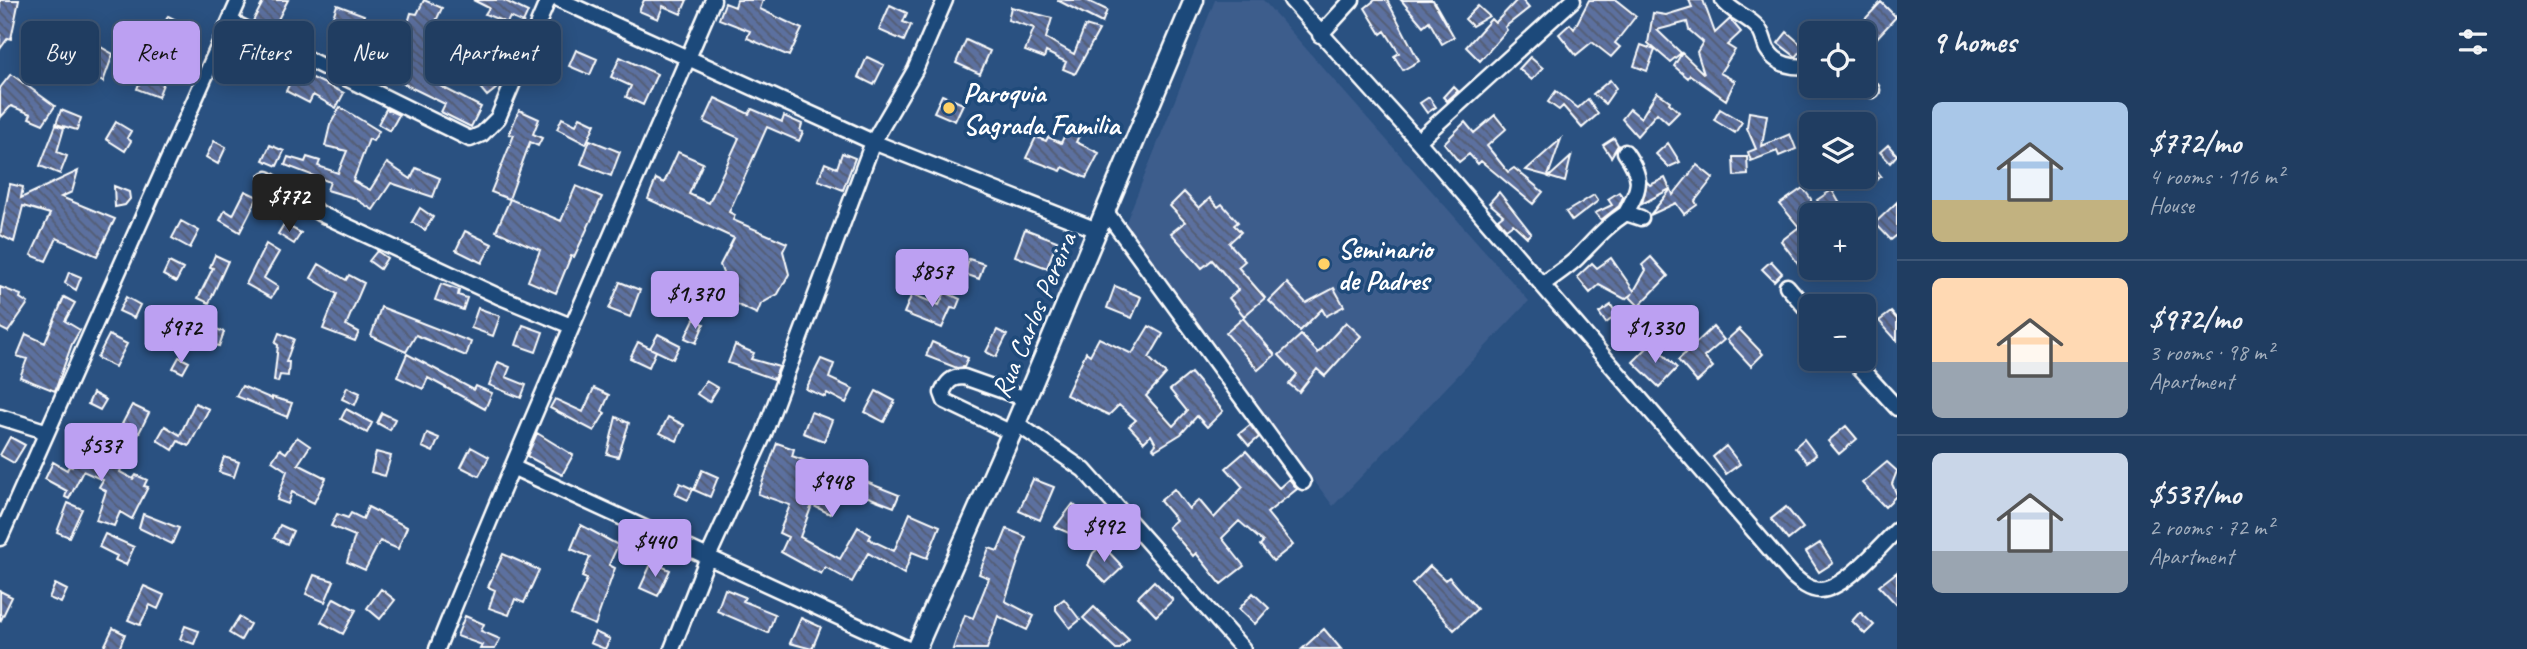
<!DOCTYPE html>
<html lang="en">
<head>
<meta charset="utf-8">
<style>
  :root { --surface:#203d61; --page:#284467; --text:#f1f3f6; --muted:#a2aebd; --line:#3d5676; --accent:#bca0f2 }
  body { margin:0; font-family:Caveat,sans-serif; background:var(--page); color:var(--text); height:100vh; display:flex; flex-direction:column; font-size:26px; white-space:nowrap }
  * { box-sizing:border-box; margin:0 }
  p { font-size:23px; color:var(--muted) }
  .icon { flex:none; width:38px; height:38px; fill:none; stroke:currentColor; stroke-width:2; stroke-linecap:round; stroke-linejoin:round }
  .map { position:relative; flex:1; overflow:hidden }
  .side { display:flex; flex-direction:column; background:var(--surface); width:630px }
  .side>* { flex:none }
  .banner { position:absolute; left:21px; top:21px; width:665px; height:63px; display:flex; gap:14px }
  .controls { position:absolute; left:1799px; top:21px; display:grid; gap:14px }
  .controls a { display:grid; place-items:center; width:77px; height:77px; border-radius:10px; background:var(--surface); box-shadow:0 4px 18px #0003,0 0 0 2px var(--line); font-size:35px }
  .price { position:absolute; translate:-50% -60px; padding:0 16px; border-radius:7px; background:var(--accent); color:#111; font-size:23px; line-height:46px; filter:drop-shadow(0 2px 4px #0008) }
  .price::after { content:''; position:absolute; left:50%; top:42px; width:21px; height:16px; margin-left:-10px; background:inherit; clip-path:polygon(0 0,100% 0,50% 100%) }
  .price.on { background:#222; color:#fff }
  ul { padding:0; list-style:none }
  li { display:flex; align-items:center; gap:21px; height:175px; padding:0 35px }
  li+li { border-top:2px solid var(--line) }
  li span { display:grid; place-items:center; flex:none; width:196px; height:140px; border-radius:10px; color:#555 }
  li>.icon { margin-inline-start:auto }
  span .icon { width:84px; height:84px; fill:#fffc; stroke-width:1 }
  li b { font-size:30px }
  h2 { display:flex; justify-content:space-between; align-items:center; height:84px; padding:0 35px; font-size:30px }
  .chip { padding:0 24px; border-radius:10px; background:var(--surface); box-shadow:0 4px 18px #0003,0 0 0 2px var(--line); font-size:24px; line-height:63px }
  .chip.on { background:var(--accent); color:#111 }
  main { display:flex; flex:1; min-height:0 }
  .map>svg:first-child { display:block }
  .built { fill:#3d5d8c }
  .building { fill:url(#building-back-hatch); stroke:#fff; stroke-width:2 }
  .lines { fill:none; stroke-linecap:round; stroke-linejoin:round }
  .minor-casing { stroke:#fff; stroke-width:19 }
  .major-casing { stroke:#fff; stroke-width:23 }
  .minor { stroke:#1f4a7a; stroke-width:14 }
  .major { stroke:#1f4a7a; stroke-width:18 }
  .poi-dot { fill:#ffd166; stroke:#1f4a7a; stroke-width:2.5 }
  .labels { text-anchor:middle; stroke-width:7; stroke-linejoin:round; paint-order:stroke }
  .poi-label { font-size:28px; font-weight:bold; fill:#fff; stroke:#1f4a7a; text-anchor:start }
  .street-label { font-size:28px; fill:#fff; stroke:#1f4a7a }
</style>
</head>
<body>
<main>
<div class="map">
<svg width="1897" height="649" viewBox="0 0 1897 649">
  <defs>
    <pattern id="building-back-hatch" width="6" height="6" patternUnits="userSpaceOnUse" patternTransform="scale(1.75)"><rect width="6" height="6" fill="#5b709f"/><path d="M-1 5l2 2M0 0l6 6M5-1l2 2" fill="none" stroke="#535c71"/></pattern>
  </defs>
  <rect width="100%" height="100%" fill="#2a5181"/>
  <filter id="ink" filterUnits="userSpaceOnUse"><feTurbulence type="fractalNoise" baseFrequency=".0143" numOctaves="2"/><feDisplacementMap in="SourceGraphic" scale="14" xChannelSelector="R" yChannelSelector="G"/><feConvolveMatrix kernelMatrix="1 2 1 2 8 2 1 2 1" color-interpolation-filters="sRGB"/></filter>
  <g filter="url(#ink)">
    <path class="built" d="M1215 0H1263L1529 301 1333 506 1124 227Z"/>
    <path class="building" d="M0 0H19L11 39 8 38 0 49Z
      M264 0H288L272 31 253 21Z
      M424 0 442 8 429 36 457 52 440 86 481 107 471 127 441 112 445 104 398 81 408 57 380 42 388 28 404 37 411 13 417 14Z
      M473 0H503L528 12 523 23 510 17 507 23 485 14 489 8Z
      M644 0H687L681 14 663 6 658 19 639 11Z
      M737 0H763L760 9 802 29 789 56 747 38 750 31 719 19 725 3 735 7Z
      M1057 0H1086L1107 10 1102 23Z
      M1375 0H1387L1419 61 1403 70 1394 56 1399 53 1385 31 1381 34 1365 8Z
      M1401 0H1433L1454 37 1442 44 1429 21 1423 26Z
      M1517 0H1522L1529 8 1505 27 1507 30 1480 61 1466 47 1491 19 1495 23Z
      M1589 0H1616L1636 16 1615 43 1620 47 1611 57 1592 42 1576 55 1559 34 1570 24 1574 29Z
      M1689 0H1703L1715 33 1730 19 1741 32 1727 45 1735 50 1720 73 1735 81 1726 100 1690 75 1688 78 1674 66 1682 53 1704 74 1697 52 1703 42 1689 30 1687 22 1657 30 1681 53 1670 62 1648 43 1653 13 1666 15 1692 7Z
      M1881 2 1896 17 1864 52V33H1852Z
      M337 5 364 15 358 30 332 20Z
      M890 5 907 13 903 22 911 25 904 41 879 30Z
      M1478 6 1489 16 1472 26 1465 19Z
      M1011 7 1052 18 1046 38 1074 54 1085 26 1099 30 1075 74 1063 69 1066 62 1046 52 1044 58 1025 51 1034 28 1008 20Z
      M168 16 188 26 170 65 163 62 173 33 163 27Z
      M1787 32 1804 47 1796 57 1778 43Z
      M966 40 990 51 980 74 956 63Z
      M1641 45 1655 50 1647 71 1634 66Z
      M99 46 113 54 103 82 86 72Z
      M576 50 597 59 590 75 569 66Z
      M620 57 657 74 643 105 626 97 631 86 611 77Z
      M867 57 884 65 874 85 858 77Z
      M1530 57 1543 68 1532 80 1519 69Z
      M296 70 344 93 336 108 313 95 309 103 286 91Z
      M144 71 165 79 158 97 137 89Z
      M11 74 55 106 43 124 29 118 31 114 11 106 0 118V88Z
      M488 76 497 88 487 96 477 84Z
      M1610 80 1616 88 1605 104 1593 94Z
      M1453 86 1458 91 1447 101 1443 97Z
      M1556 91 1578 108 1588 99 1598 114 1582 128 1563 106 1559 110 1548 102Z
      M1657 92 1670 101 1669 103 1679 112 1668 123 1657 113 1637 136 1622 119 1630 109 1641 118Z
      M942 95 963 104 955 121 934 112Z
      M1429 97 1436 107 1427 113 1420 103Z
      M715 98 749 114 752 109 782 122 784 116 802 124 800 131 803 132 799 141 767 127 729 212 735 215 733 220 787 243 783 251 789 274 778 294 761 304 757 314 725 299 729 289 720 265 734 238 648 199 656 179 664 183 678 152 703 163 689 194 709 203 739 138 704 122Z
      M340 107 379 131 373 141 369 139 353 181 370 190 387 163 411 179 416 168 440 178 433 197 391 183 373 210 354 198 327 190 330 182 285 165 288 157 305 162 307 157 320 161 318 166 338 173 347 151 325 146 330 125Z
      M386 109 399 115 390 131 378 124Z
      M1720 109 1742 122 1735 133 1714 120Z
      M61 110 81 118 77 130 56 124Z
      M519 110 539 119 533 134 542 138 538 146 530 142 509 199 491 192 514 135 509 134Z
      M1749 112 1767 115 1762 146 1790 134 1796 149 1779 156 1777 151 1751 161 1748 152 1756 149 1747 128Z
      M1495 115 1506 129 1487 146 1508 172 1514 168 1543 192 1533 204 1481 161 1478 164 1469 154 1459 162 1444 143 1465 122 1474 133Z
      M580 117 595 124 586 144 557 129 562 118 576 125Z
      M116 122 131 131 127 138 131 141 125 151 106 139Z
      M1070 124 1082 130 1076 142 1099 153 1086 178 1063 167 1061 171 1026 158 1036 137 1046 141 1048 137 1061 143Z
      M56 125 64 128 57 152 67 156 60 174 40 166Z
      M1614 138 1618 145 1611 157 1603 145Z
      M1561 139 1548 176 1526 170Z
      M590 140 620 152 611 176 581 164Z
      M214 141 226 147 218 164 206 157Z
      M1668 143 1680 162 1669 167 1656 154Z
      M270 145 284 151 277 166 263 160Z
      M1888 145 1897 155 1890 163 1880 152Z
      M842 153 855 158 843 190 818 180 825 163 837 168Z
      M1571 157 1565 182 1549 177Z
      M1733 157H1747L1748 175 1734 176Z
      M1697 165 1713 178 1695 201 1697 205 1684 214 1676 203 1650 215 1671 189 1673 195Z
      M1872 165 1881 176 1871 185 1864 172Z
      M78 171 72 192 61 197 115 219 97 256 57 238 46 261 31 255 50 214 23 206 14 242 0 235 10 184 23 187 21 198Z
      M1665 178 1670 189 1642 204 1647 182 1650 185Z
      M114 186 129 192 130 199 125 205 115 207Z
      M576 186 602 197 574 257 571 256 556 293 528 281 540 250 496 231 510 199 561 221Z
      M1803 188 1811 199V257L1800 266 1781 241 1799 227 1780 204Z
      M1832 190 1840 204 1825 213 1817 200Z
      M245 191 258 197 240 232 220 220 225 210 233 215Z
      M1184 192 1199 208 1210 198 1218 207 1222 204 1238 222 1234 225 1241 232 1229 243 1245 261 1238 267 1265 298 1244 316 1229 298 1238 290 1212 260 1202 268 1171 233 1185 222 1170 206Z
      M1499 192 1531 233 1527 237 1513 224 1506 229 1498 219 1503 215 1489 203Z
      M1619 192 1623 197 1619 206 1601 220 1595 213 1612 205 1608 199Z
      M1594 195 1598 201 1572 221 1566 212Z
      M1897 202V235L1891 240 1875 223Z
      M420 208 433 217 425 230 412 222Z
      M181 221 199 231 190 248 172 238Z
      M284 224 301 233 294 244 278 234Z
      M1025 229 1057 241 1047 268 1015 256Z
      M465 231 492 244 482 263 456 250Z
      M266 244 279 252 264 278 278 287 271 298 246 284Z
      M377 251 387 258 380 269 369 261Z
      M215 255 228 261 209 303 198 298 213 268 210 267Z
      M1651 257 1668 276 1639 306 1630 297 1633 293 1625 299 1599 285 1590 293 1577 277 1592 263 1597 268 1611 258 1634 291 1646 270 1642 265Z
      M969 259 984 264 979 279 965 274Z
      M1771 261 1782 273 1774 281 1762 269Z
      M169 262 183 269 176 282 163 275Z
      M319 264 346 280 349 275 364 283 346 325 359 332 355 341 323 329 337 294 311 278Z
      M69 272 81 277 76 290 65 283Z
      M620 282 640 290 630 317 609 309Z
      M1287 283 1306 303 1334 288 1344 306 1326 316 1322 309 1300 331 1269 301Z
      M441 284 459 290 458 295 467 298 463 310 435 300Z
      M1115 286 1141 297 1132 318 1107 308Z
      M0 287 21 295 20 298 28 303 8 332 0 328Z
      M945 292 960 299 956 309 951 308 942 328 904 313 912 294 939 305Z
      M64 297 75 303 65 321 80 330 72 344 55 391 20 377 27 359 17 356 26 334 45 343Z
      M126 297 140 305 134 318 119 311Z
      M1611 305 1617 315 1606 323 1599 313Z
      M381 307 471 342 466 356 416 335 406 352 371 336Z
      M478 308 500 316 493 336 471 328Z
      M163 312 179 321 173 332 156 326Z
      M1891 312 1897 319V341L1879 321Z
      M1243 318 1275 355 1258 370 1226 333Z
      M694 319 704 324 696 343 685 338Z
      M1346 322 1361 336 1325 376 1317 369 1299 392 1289 384 1297 374 1279 355 1301 335 1318 353Z
      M204 324 224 332 219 346 197 342Z
      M523 325 543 332 536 352 516 345Z
      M1149 326 1163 334 1149 358 1166 374 1146 396 1173 426 1187 411 1170 390 1191 373 1223 411 1207 427 1197 416 1181 434 1155 450 1153 448 1156 444 1151 435 1144 442 1129 426 1136 420 1119 405 1109 415 1066 395 1086 352 1090 355 1099 338 1132 354Z
      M1713 327 1724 340 1704 357 1713 367 1697 382 1678 360Z
      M1739 329 1763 354 1751 366 1727 340Z
      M997 330 1007 335 996 357 986 352Z
      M279 333 294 339 286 362H289L288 376 280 375 278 382 274 381 278 345 275 343Z
      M658 334 680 345 673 359 650 348Z
      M109 335 127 344 115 367 97 358Z
      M638 342 656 351 649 367 630 358Z
      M932 342 968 358 964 367 957 368 926 356Z
      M1652 343 1677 368 1659 387 1633 362Z
      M735 345 754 353 751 359 779 367 774 379 728 363Z
      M407 354 474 390 476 386 492 393 485 409 428 378 423 389 397 377Z
      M179 357 189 362 183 373 173 368Z
      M821 359 834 364 829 378 853 389 846 403 827 393 825 397 806 389Z
      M498 362 510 367 506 377 526 385 521 398 489 385Z
      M706 381 718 388 709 402 697 394Z
      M242 386 272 399V397L292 403 287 417 236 396Z
      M347 387 360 393 355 405 342 399Z
      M594 388 609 395 602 411 605 413 594 431 550 408 555 399 583 412Z
      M876 391 895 401 884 422 865 412Z
      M93 393 106 400 100 410 88 404Z
      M195 403 209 409 189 446 178 441 173 450 157 440 165 426 180 435Z
      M132 405 149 413 139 433 122 424Z
      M346 409 372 423 367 433 341 419Z
      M811 412 832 420 824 441 803 433Z
      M382 413 395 419 390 430 377 423Z
      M616 417 629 423 618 457 607 454Z
      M668 417 684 425 677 441 660 433Z
      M1250 425 1259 437 1249 446 1239 434Z
      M1846 426 1857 439 1839 454 1828 441Z
      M81 432 93 435 88 457 108 466 110 460 122 466 120 472 133 479 136 475 147 480 144 486 148 487 132 519 120 512 114 526 96 520 106 491 99 487 103 480 83 471 69 499 65 497 67 491 45 479 53 462 67 470 69 466 72 467Z
      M427 433 439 438 433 452 422 447Z
      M537 433 573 455 562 475 527 456Z
      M10 437 25 445 14 463 0 455Z
      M297 437 310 446 298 464 326 478 314 503 292 492 288 504 277 500 287 471 272 461 280 449 286 453Z
      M1804 439 1816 455 1807 462 1795 447Z
      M777 443 794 449 792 456 823 467 825 463 835 468 825 490 839 497 830 514 812 505 800 537 840 559 858 527 871 535 869 539 894 551 910 513 940 526 927 558 912 552 904 574 868 553 852 582 825 567 821 574 781 552 788 537 779 533 790 505 758 494Z
      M1726 446 1740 464 1726 474 1713 457Z
      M471 447 489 457 479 476 461 467Z
      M1246 451 1279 488 1289 479 1297 489 1267 513 1293 545 1273 561 1260 545 1263 542 1239 521 1222 538 1244 566 1221 584 1196 553 1193 556 1168 527 1176 520 1160 501 1174 489 1189 509 1199 500 1214 518 1243 487 1226 468Z
      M376 452 391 456 385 476 371 472Z
      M224 457 239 462 234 477 219 472Z
      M1887 462 1897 471 1892 484 1897 495 1885 507 1862 483Z
      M702 470 718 477 710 497 694 490Z
      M856 478 899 495 894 507 850 490Z
      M1033 479 1054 487 1040 520 1019 511Z
      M680 483 693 489 688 500 675 494Z
      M68 503 82 509 69 537 57 532Z
      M1073 504 1084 514 1069 533 1055 527Z
      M368 507 407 527 398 549 380 541 365 570 347 562 355 536 331 526 337 514 348 518 351 513 363 519Z
      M1786 507 1803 528 1788 540 1771 519Z
      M143 514 179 528 172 544 139 528Z
      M280 525 293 531 287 544 274 538Z
      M581 525 618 545 609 565 615 568 595 625 571 615 587 579 582 577 590 557 571 549Z
      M1007 529 1026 537 1005 601 1034 616 1027 630 998 616 987 649H953L965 615 973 618 989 578 979 574 989 548 998 551Z
      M105 534 134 547 126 565 115 560 117 556 99 547Z
      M1820 543 1833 563 1819 572 1806 552Z
      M1102 545 1123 567 1106 583 1088 565 1093 553Z
      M503 554 539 570 524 603 515 599 509 615 489 608 495 590 488 587Z
      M652 562 670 570 658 596 640 588Z
      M1430 566 1445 580 1449 577 1477 609 1454 630 1412 584Z
      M1897 572V605L1879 586Z
      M314 575 334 581 325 602 306 594Z
      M1154 581 1173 600 1156 616 1138 597Z
      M55 584 67 590 61 603 49 598Z
      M144 586 164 595 158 609 150 605 140 625 128 620Z
      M381 589 395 600 380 619 367 608Z
      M725 589 745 597 743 601 775 614 768 633 717 611Z
      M0 591 12 597 0 622Z
      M1253 593 1269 608 1255 624 1239 609Z
      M334 598 356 610 343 634 321 622Z
      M1064 599 1080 620 1070 628 1056 610V605Z
      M1094 607 1129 640 1120 649H1116L1083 618Z
      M1860 612 1874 625 1865 634 1852 621Z
      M465 616 484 624 481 631 500 639 495 649H480L482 645 457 636Z
      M239 617 250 624 241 640 229 633Z
      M801 618 821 627 812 649 790 643Z
      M185 626 199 631 194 644 180 639Z
      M113 628 125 634 119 649H103Z
      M1324 629 1341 649H1302Z
      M595 632 610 639 605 649 590 643Z"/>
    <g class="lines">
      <g class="minor-casing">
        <path id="minor" d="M560 0 873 142 1097 230
          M1291 0 1418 141 1792 575C1800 582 1809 590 1820 590 1845 589 1880 546 1897 530
          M1723 0C1732 13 1748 16 1758 28 1763 34 1764 42 1767 49 1777 66 1794 68 1811 66
          M230 21 470 139 482 134 498 118 548 0
          M1320 35 1352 0
          M1864 82 1872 90
          M1418 141 1573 0
          M1625 152C1643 178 1641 186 1626 213
          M267 179 321 214 498 296 571 326
          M1104 209 1303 482
          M1542 285C1553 276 1567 268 1577 258 1594 241 1606 226 1626 213L1641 218
          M1787 286 1811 314
          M1852 359 1897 408
          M0 417 45 431
          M1016 423 1084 470 1243 649
          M1012 433 945 401 942 393C947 382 951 377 964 377L1026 399
          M512 467 908 649
          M0 538 239 0
          M437 649C525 431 620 216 713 0
          M672 649 708 557 764 434 873 142 915 70 945 0"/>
      </g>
      <g class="major-casing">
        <path id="major" d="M916 649 1016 423 1194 0"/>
      </g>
      <use href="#minor" class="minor"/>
      <use href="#major" class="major"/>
    </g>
  </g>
  <g class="poi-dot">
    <circle cx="949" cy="108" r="7"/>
    <circle cx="1324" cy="264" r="7"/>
  </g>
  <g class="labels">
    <g class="poi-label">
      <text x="963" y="102">Paroquia<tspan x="963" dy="32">Sagrada Familia</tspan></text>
      <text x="1338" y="258">Seminario<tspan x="1338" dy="32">de Padres</tspan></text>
    </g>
    <g class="street-label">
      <text transform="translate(1033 315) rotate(-67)" y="10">Rua Carlos Pereira</text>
    </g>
  </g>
</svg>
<div class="controls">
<a><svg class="icon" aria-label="locate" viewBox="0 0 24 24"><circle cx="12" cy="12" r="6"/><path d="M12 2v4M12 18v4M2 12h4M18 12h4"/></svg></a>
<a><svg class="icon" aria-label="layers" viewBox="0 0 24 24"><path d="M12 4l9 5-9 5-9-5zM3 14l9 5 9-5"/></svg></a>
<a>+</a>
<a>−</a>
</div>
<b class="price on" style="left:289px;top:234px">$772</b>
<b class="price" style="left:932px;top:309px">$857</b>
<b class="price" style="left:695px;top:331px">$1,370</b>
<b class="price" style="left:181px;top:365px">$972</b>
<b class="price" style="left:1655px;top:365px">$1,330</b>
<b class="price" style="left:101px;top:483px">$537</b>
<b class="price" style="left:832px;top:519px">$948</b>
<b class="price" style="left:1104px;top:564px">$992</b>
<b class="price" style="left:655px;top:579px">$440</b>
<div class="banner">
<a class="chip">Buy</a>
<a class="chip on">Rent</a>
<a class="chip">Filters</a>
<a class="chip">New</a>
<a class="chip">Apartment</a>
</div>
</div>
<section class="side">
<h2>9 homes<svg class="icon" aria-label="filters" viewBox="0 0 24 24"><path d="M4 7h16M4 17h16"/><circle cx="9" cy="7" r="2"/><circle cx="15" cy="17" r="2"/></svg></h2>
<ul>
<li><span style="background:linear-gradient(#a9c7e8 70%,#c2b280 0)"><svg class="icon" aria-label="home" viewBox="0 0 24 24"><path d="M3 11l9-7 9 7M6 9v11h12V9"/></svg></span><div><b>$772/mo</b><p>4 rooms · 116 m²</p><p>House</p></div></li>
<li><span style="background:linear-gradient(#ffd9b3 60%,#9aa5b1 0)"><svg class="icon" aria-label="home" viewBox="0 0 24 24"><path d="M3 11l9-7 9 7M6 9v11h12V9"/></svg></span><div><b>$972/mo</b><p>3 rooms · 98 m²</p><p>Apartment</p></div></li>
<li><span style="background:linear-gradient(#c9d6e8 70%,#9aa5b1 0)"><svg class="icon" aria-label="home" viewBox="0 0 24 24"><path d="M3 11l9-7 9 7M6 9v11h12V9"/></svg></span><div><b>$537/mo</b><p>2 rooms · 72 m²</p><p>Apartment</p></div></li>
</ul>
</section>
</main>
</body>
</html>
